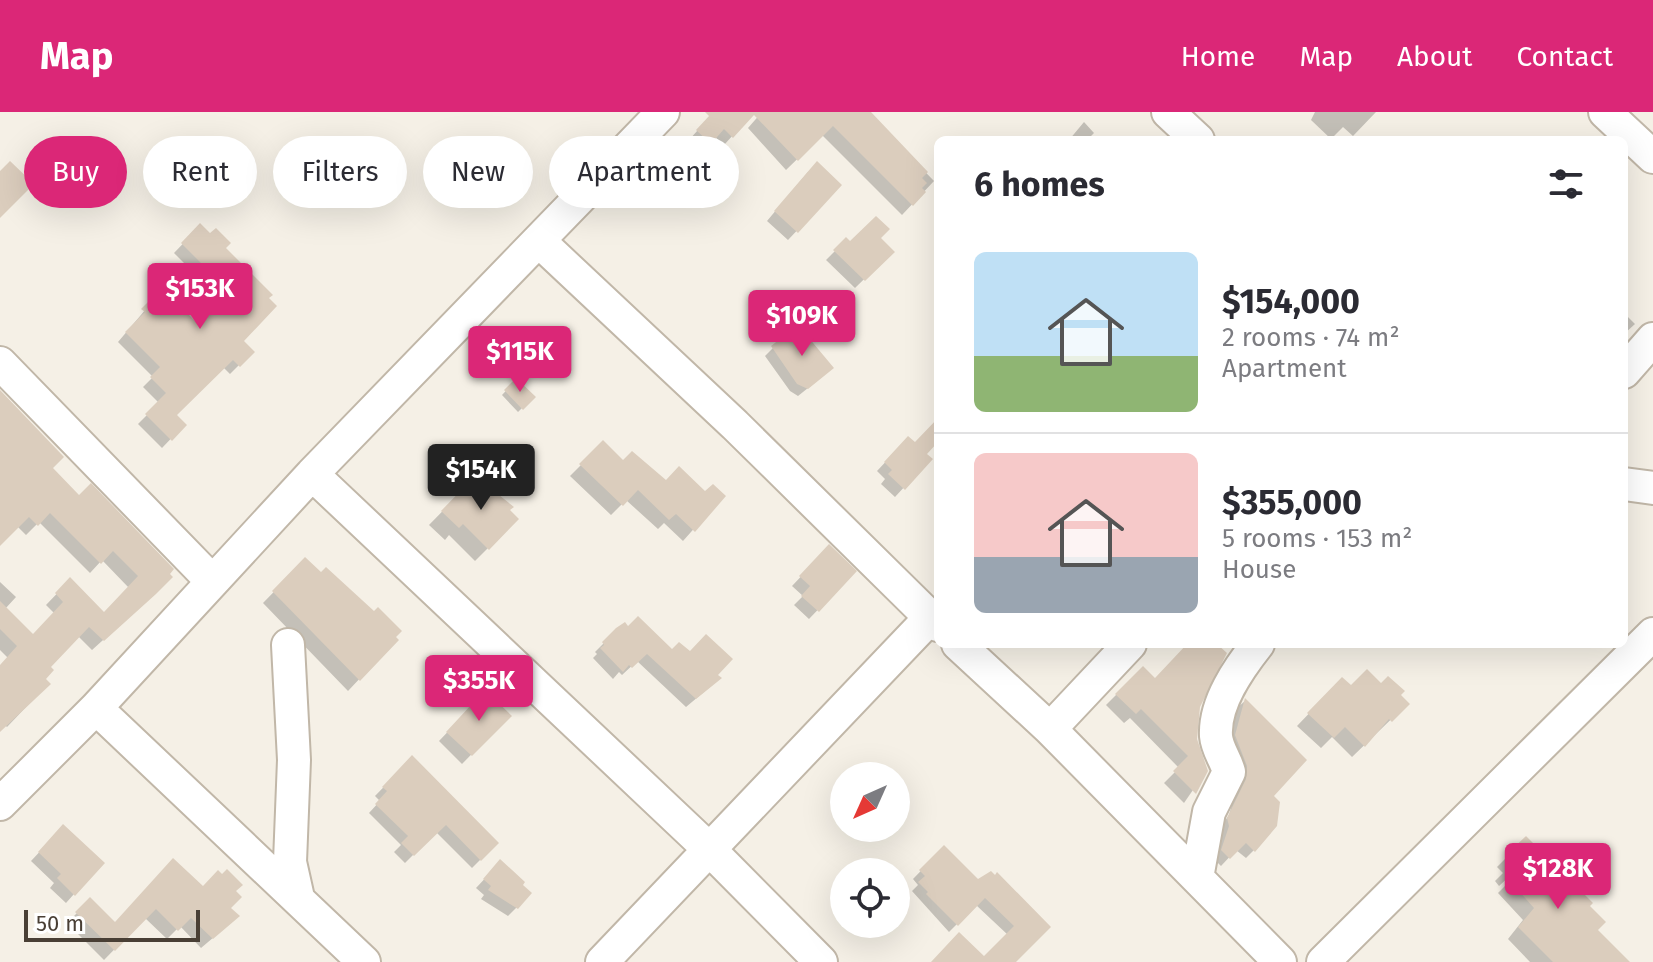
<!DOCTYPE html>
<html lang="en">
<head>
<meta charset="utf-8">
<style>
  :root { --surface:#fff; --page:#f7f7f7; --text:#2b2b33; --muted:#7c7c81; --line:#e1e1e2; --accent:#db2777 }
  body { margin:0; font-family:"Fira Sans",sans-serif; background:var(--page); color:var(--text); height:100vh; display:flex; flex-direction:column; font-size:30px; white-space:nowrap }
  * { box-sizing:border-box; margin:0 }
  p { font-size:26px; color:var(--muted) }
  .icon { flex:none; width:44px; height:44px; fill:none; stroke:currentColor; stroke-width:2; stroke-linecap:round; stroke-linejoin:round }
  .map { position:relative; flex:1; overflow:hidden }
  .details { position:absolute; left:934px; top:24px; width:694px; height:512px; display:flex; flex-direction:column; background:var(--surface); border-radius:12px; box-shadow:0 8px 32px #0002 }
  .details>* { flex:none }
  .top-card { position:absolute; left:24px; top:24px; width:760px; height:72px; display:flex; gap:16px }
  .needle { width:52px; rotate:225deg }
  .tools { position:absolute; left:830px; top:650px; display:grid; gap:16px }
  .tools a { display:grid; place-items:center; width:80px; height:80px; border-radius:50%; background:var(--surface); box-shadow:0 8px 32px #0002; font-size:40px }
  .scale { position:absolute; left:24px; bottom:20px; width:176px; box-sizing:border-box; padding-left:8px; border:4px solid #493f35; border-top:0; font-size:22px; line-height:28px; white-space:nowrap; color:#493f35; -webkit-text-stroke:6px #fff; paint-order:stroke }
  .price { position:absolute; translate:-50% -68px; padding:0 18px; border-radius:8px; background:var(--accent); color:#fff; font-size:26px; line-height:52px; filter:drop-shadow(0 2px 4px #0008) }
  .price::after { content:''; position:absolute; left:50%; top:48px; width:24px; height:18px; margin-left:-12px; background:inherit; clip-path:polygon(0 0,100% 0,50% 100%) }
  .price.current { background:#222; color:#fff }
  ul { padding:0; list-style:none }
  li { display:flex; align-items:center; gap:24px; height:200px; padding:0 40px }
  li+li { border-top:2px solid var(--line) }
  li span { display:grid; place-items:center; flex:none; width:224px; height:160px; border-radius:12px; color:#555 }
  li>.icon { margin-inline-start:auto }
  span .icon { width:96px; height:96px; fill:#fffc; stroke-width:1 }
  li b { font-size:34px }
  h2 { display:flex; justify-content:space-between; align-items:center; height:96px; padding:0 40px; font-size:34px }
  .pill { padding:0 28px; border-radius:36px; background:var(--surface); box-shadow:0 8px 32px #0002; font-size:28px; line-height:72px }
  .pill.current { background:var(--accent); color:#fff }
  header { display:flex; align-items:center; gap:48px; box-sizing:border-box; height:112px; padding:0 40px; background:var(--accent); color:#fff }
  header strong { font-size:38px }
  nav { display:flex; gap:44px; margin-inline-start:auto; font-size:28px }
  .map>svg:first-child { display:block }
  .shadow { fill:#0003 }
  .building { fill:#dbcdbd }
  .lines { fill:none; stroke-linecap:round; stroke-linejoin:round }
  .minor-casing { stroke:#c1b7a8; stroke-width:36 }
  .minor { stroke:#fff; stroke-width:32 }
</style>
</head>
<body>
<header>
<strong>Map</strong>
<nav><a>Home</a><a>Map</a><a>About</a><a>Contact</a></nav>
</header>
<div class="map">
<svg width="1653" height="850" viewBox="0 0 1653 850">
  <rect width="100%" height="100%" fill="#f5f0e6"/>
  <path class="shadow" d="M714 0H754L724 33 715 25 701 39 689 28Z
    M762 0H867L934 69 902 103 822 23 786 58 748 16Z
    M1315 0H1376L1353 24 1343 15 1331 27 1311 8Z
    M1084 10 1094 21 1087 28H1069Z
    M808 60 840 73 788 128 767 109Z
    M200 114 223 136 241 229 252 240 230 262 223 255 174 303 184 313 162 336 138 312 159 291 143 275 153 265 118 230 157 184 196 213 221 188 174 141Z
    M878 126 892 140 855 176 826 148 846 128 850 132Z
    M1624 201 1635 212 1624 222Z
    M773 236 823 264 798 284 790 279 765 244Z
    M516 268 533 285 518 300 502 283Z
    M0 281 50 357 79 385 171 457 143 492 92 538 78 524 48 555 43 567 48 572 7 615 0 608V556L8 546 0 538V470L16 485 5 497 33 524 54 501 46 493 70 468 104 502 129 476 102 448 90 461 39 410 26 423 17 414 0 432Z
    M938 309V327L924 342 930 347 895 385 881 372 885 367 877 359 908 326 915 333Z
    M603 331 623 351 666 371 723 384 683 429 664 411 658 417 626 388 611 403 570 364Z
    M475 366 517 407 475 449 449 423 445 428 429 413Z
    M829 435 854 460 809 507 794 493 803 484 792 474Z
    M305 448 396 528 348 579 263 491Z
    M617 518 671 540 690 542 716 563 711 574 686 595 637 549 622 563 619 560 613 567 593 546 597 542 595 540Z
    M1189 532H1215L1198 595 1195 627 1206 659 1184 691 1164 671 1179 656 1130 606 1124 611 1106 593 1143 556 1155 568Z
    M1342 567 1351 576 1398 583 1407 592 1352 645 1332 625 1321 636 1297 614Z
    M485 581 509 604 462 652 439 629Z
    M1245 589 1254 738 1246 746 1236 738 1221 754 1214 747 1221 724 1220 716 1229 703 1240 665 1228 632 1237 596Z
    M412 646 497 731 472 756 436 720 405 751 394 740 401 733 369 701 380 689 375 684Z
    M63 715 74 782 66 791 50 776 54 771 31 749Z
    M1526 726 1587 794 1595 818 1620 850H1530L1508 827 1523 808 1498 781 1517 762 1514 760 1499 774 1495 769 1503 761 1497 755Z
    M944 735 978 769 1048 815 1008 823 976 793 949 820 912 779 918 773 913 767Z
    M492 759 520 773 516 796 508 804 481 787 484 783 476 776Z
    M203 777 233 779 227 814 201 836 180 814 167 827 145 806 104 848 67 811 90 788 114 812Z"/>
  <path class="building" d="M705 0H871L928 60 922 66 927 71 922 76 926 80 913 94 833 14 798 49 754 3 733 26 724 17 711 32 696 18 709 4Z
    M10 49 34 72 0 106V59Z
    M817 49 842 73 798 121 774 99Z
    M876 104 890 117 881 126 895 140 865 169 833 138 846 125 850 129Z
    M200 111 210 121 216 116 231 131 226 136 273 183 269 186 277 194 244 229 255 240 240 255 233 248 177 303 187 313 172 329 145 302 166 281 150 265 160 255 125 220 145 200 141 197 157 181 169 193 174 188 197 211 228 178 181 131Z
    M798 213 834 256 808 277 797 272 771 234Z
    M516 266 536 285 523 298 504 278Z
    M0 278 64 345 53 356 79 383 91 371 174 457 170 462 173 465 156 482 104 529 89 515 51 555 54 558 46 567 51 572 0 620V553L17 534 0 517V489L33 522 63 490 55 481 70 465 104 500 138 464 113 439 101 452 50 401 38 414 29 405 0 434Z
    M938 306V330L927 342 933 347 905 378 888 362 892 358 884 350 908 324 915 330Z
    M603 328 623 348 632 339 666 368 679 354 705 379 713 372 726 384 695 420 676 402 669 408 638 378 623 394 579 352Z
    M475 364 514 395 510 398 519 407 489 438 463 412 459 416 441 399Z
    M829 432 857 459 819 500 801 484 810 474 799 464Z
    M305 445 321 460 326 455 374 499 378 495 402 519 396 525 399 528 360 569 272 479Z
    M638 504 672 537 679 530 690 539 706 522 733 547 718 563 722 566 696 587 647 542 632 556 629 553 623 560 600 536 604 533 602 530 616 516 625 510 628 514Z
    M1187 532H1217L1227 541 1200 595 1197 627 1208 659 1196 682 1173 659 1188 644 1141 597 1136 602 1115 582 1143 554 1155 566Z
    M1367 557 1381 571 1388 564 1405 579 1401 583 1410 592 1392 610 1389 607 1365 635 1345 615 1334 626 1307 601 1342 565 1351 573Z
    M485 578 512 604 472 644 446 620Z
    M1245 586 1307 648 1274 684 1280 690 1277 714 1255 740 1246 731 1230 747 1221 738 1229 714 1227 706 1246 667 1247 654 1235 623Z
    M412 643 499 731 481 749 446 713 414 744 401 731 408 724 375 692 387 679 382 675Z
    M63 712 105 751 75 784 57 766 61 762 38 740Z
    M1526 724 1593 791 1590 794 1606 810 1598 818 1630 850H1553L1518 815 1534 796 1509 768 1512 764 1505 756 1513 748 1507 742Z
    M944 733 978 767 991 759 995 763 997 760 1051 815 1016 850H931L959 820 984 844 1014 814 985 786 958 814 926 782 928 780 918 770 925 764 919 758Z
    M173 746 203 774 218 758 222 762 227 757 243 773 236 779 242 785 231 796 240 804 213 827 191 806 178 819 156 797 115 839 75 800 90 785 115 810Z
    M500 747 525 770 523 773 532 781 518 797 488 778 491 774 483 767Z"/>
  <g class="lines">
    <g class="minor-casing">
      <path id="minor" d="M1168 0 1198 28
        M1605 0 1653 45
        M540 130 735 313 938 513
        M0 251 212 469
        M1624 260 1653 227
        M312 362 710 738 821 850
        M1624 372 1653 376
        M958 532 1050 617 1280 850
        M288 533 294 648 290 750 298 786
        M96 596 364 850
        M1050 617 1130 532
        M0 692 96 596 312 362 663 0
        M1197 766 1209 700 1229 660C1226 648 1217 637 1216 624 1214 591 1239 556 1258 532
        M602 850 930 506
        M1323 850 1653 522"/>
    </g>
    <use href="#minor" class="minor"/>
  </g>
</svg>
<div class="tools">
<a><svg class="needle" viewBox="-14 -14 28 28"><path d="M0-13l5 13h-10z" fill="#e53935"/><path d="M0 13l5-13h-10z" fill="#7c7c81"/></svg></a>
<a><svg class="icon" aria-label="locate" viewBox="0 0 24 24"><circle cx="12" cy="12" r="6"/><path d="M12 2v4M12 18v4M2 12h4M18 12h4"/></svg></a>
</div>
<div class="scale">50 m</div>
<b class="price" style="left:200px;top:219px">$153K</b>
<b class="price" style="left:802px;top:246px">$109K</b>
<b class="price" style="left:520px;top:282px">$115K</b>
<b class="price current" style="left:481px;top:400px">$154K</b>
<b class="price" style="left:479px;top:611px">$355K</b>
<b class="price" style="left:1558px;top:799px">$128K</b>
<div class="top-card">
<a class="pill current">Buy</a>
<a class="pill">Rent</a>
<a class="pill">Filters</a>
<a class="pill">New</a>
<a class="pill">Apartment</a>
</div>
<section class="details">
<h2>6 homes<svg class="icon" aria-label="filters" viewBox="0 0 24 24"><path d="M4 7h16M4 17h16"/><circle cx="9" cy="7" r="2"/><circle cx="15" cy="17" r="2"/></svg></h2>
<ul>
<li><span style="background:linear-gradient(#bfe0f5 65%,#8fb573 0)"><svg class="icon" aria-label="home" viewBox="0 0 24 24"><path d="M3 11l9-7 9 7M6 9v11h12V9"/></svg></span><div><b>$154,000</b><p>2 rooms · 74 m²</p><p>Apartment</p></div></li>
<li><span style="background:linear-gradient(#f6c9c9 65%,#9aa5b1 0)"><svg class="icon" aria-label="home" viewBox="0 0 24 24"><path d="M3 11l9-7 9 7M6 9v11h12V9"/></svg></span><div><b>$355,000</b><p>5 rooms · 153 m²</p><p>House</p></div></li>
</ul>
</section>
</div>
</body>
</html>
